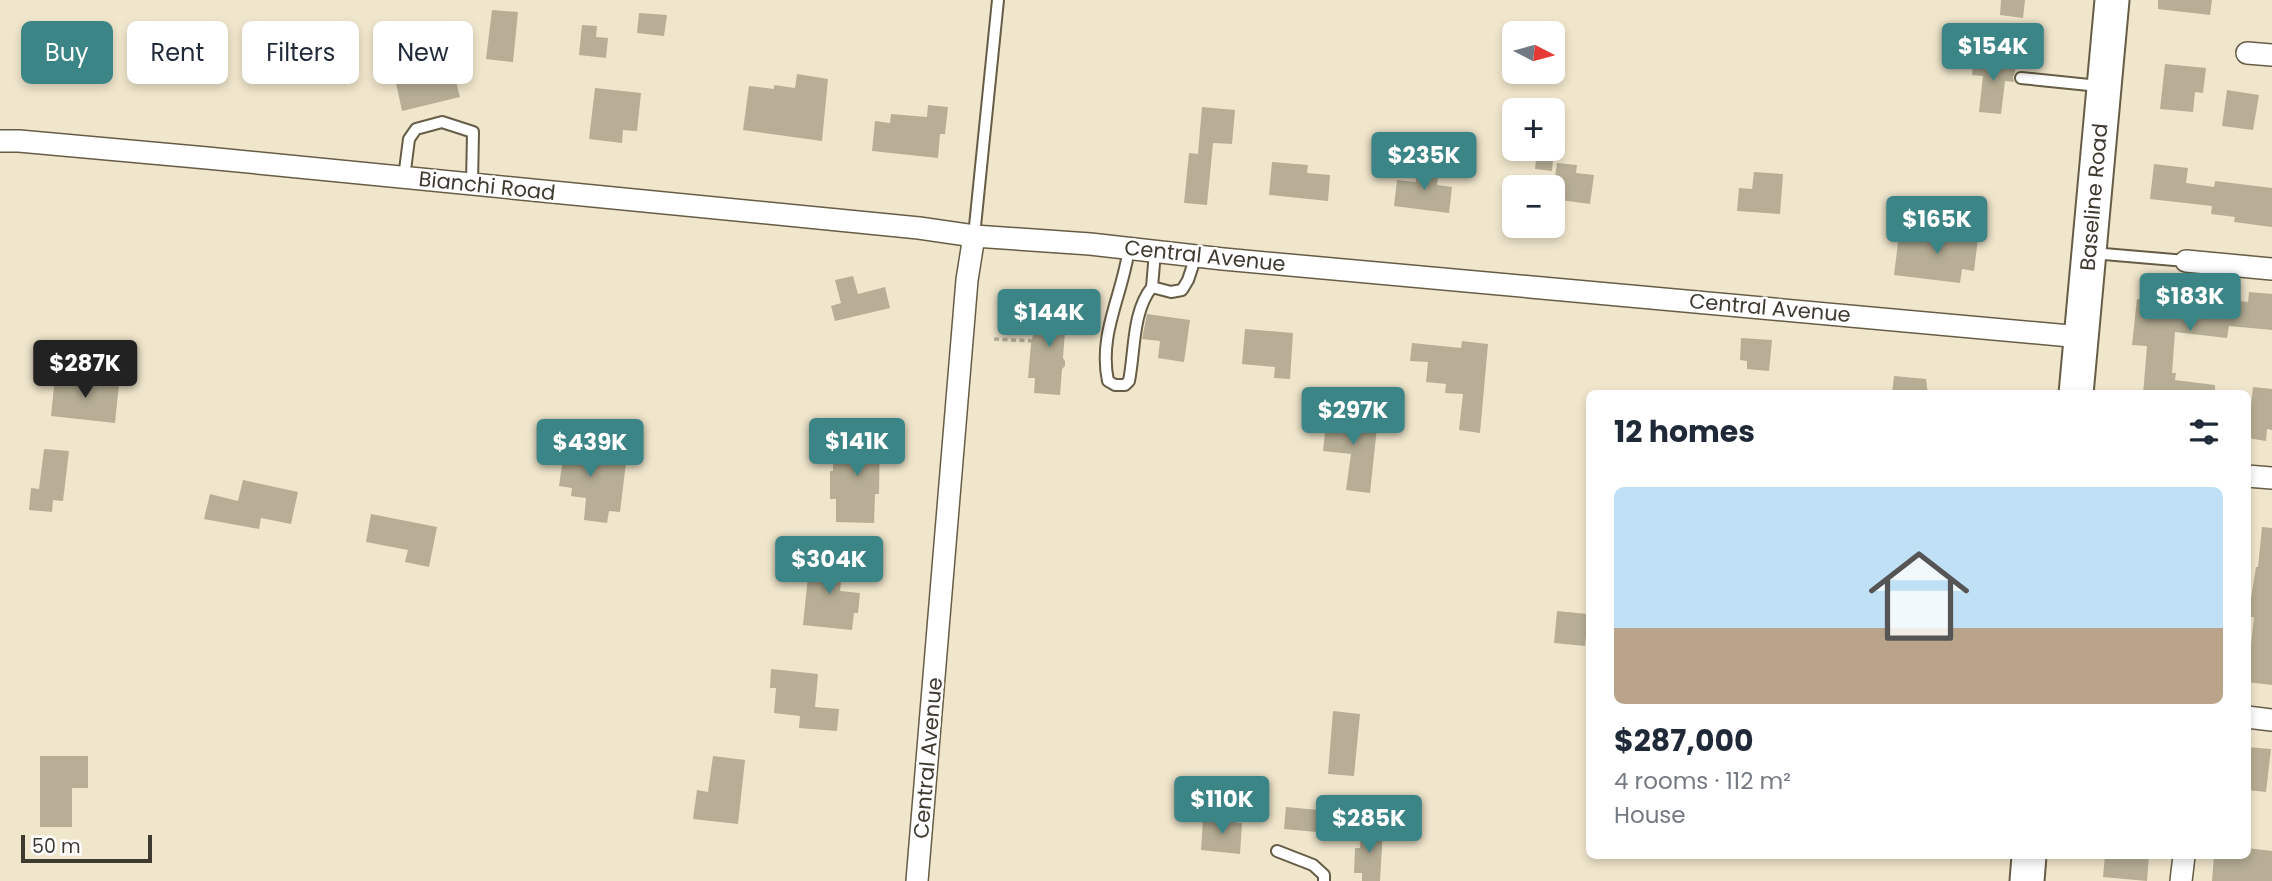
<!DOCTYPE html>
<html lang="en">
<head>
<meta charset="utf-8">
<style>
  :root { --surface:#fff; --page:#f6f6f7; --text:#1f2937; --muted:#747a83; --accent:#3c8587 }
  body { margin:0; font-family:Poppins,sans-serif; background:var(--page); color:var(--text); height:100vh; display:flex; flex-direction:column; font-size:26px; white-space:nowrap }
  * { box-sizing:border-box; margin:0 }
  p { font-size:23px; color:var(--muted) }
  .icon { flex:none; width:38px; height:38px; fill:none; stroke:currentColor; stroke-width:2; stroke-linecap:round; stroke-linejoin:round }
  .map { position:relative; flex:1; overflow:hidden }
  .side { position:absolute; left:1586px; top:390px; width:665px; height:469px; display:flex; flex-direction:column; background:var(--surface); border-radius:10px; box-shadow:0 4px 10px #0003 }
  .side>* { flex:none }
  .guide { position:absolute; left:21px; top:21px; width:665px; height:63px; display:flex; gap:14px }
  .needle { width:46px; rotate:96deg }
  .tools { position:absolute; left:1502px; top:21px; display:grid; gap:14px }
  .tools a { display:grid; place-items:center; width:63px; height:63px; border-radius:10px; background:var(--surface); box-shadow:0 4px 10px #0003; font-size:35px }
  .scale { position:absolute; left:21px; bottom:18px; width:131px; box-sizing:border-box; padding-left:7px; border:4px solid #3e3a30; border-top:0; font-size:19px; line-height:24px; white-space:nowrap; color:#3e3a30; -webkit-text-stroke:5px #fff; paint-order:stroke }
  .price { position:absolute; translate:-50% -60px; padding:0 16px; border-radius:7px; background:var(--accent); color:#fff; font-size:23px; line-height:46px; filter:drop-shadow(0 2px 4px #0008) }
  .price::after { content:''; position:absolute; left:50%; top:42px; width:21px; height:16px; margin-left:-10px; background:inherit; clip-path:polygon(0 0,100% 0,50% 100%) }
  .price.current { background:#222; color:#fff }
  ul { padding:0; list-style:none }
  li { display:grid; align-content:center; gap:14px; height:371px; padding:0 28px }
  li span { display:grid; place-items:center; height:217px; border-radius:10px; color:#555 }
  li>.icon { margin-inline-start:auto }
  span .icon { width:126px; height:126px; fill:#fffc; stroke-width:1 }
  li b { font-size:30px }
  h2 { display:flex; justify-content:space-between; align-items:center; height:84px; padding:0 28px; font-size:30px }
  .tag { padding:0 24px; border-radius:10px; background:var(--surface); box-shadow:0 4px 10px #0003; font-size:24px; line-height:63px }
  .tag.current { background:var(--accent); color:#fff }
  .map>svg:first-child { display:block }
  .building { fill:#b7ae95 }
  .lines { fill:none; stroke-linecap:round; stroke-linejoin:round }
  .service-casing { stroke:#665d46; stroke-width:14 }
  .minor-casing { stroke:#665d46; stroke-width:24 }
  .primary-casing { stroke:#665d46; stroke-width:37 }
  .path { stroke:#b6ae9a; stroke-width:3.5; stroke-dasharray:5 3.5; stroke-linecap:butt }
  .service { stroke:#fff; stroke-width:10 }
  .minor { stroke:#fff; stroke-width:21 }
  .primary { stroke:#fff; stroke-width:33 }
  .labels { text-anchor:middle; stroke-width:5; stroke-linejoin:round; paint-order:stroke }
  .street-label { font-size:21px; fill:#3e3a30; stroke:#fff }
</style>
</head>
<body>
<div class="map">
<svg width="2272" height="881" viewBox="0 0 2272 881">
  <rect width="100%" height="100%" fill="#f0e6cc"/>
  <path class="building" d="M2001 0H2025L2023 18 2000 15Z
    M2158 0H2212L2210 15 2158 9Z
    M492 10 518 12 513 62 486 59Z
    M639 13 667 15 664 36 637 33Z
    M582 25 597 26 596 37 608 38 606 58 579 55Z
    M85 36 107 39 102 83 79 81 80 69 68 68 70 47 84 48Z
    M436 58 439 69 452 66 460 97 402 111 396 83 407 80 404 66Z
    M1974 58 2018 63 2013 77 2014 82 2005 81 2001 114 1979 112 1983 76 1972 75Z
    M2165 64 2206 68 2203 93 2195 92 2193 112 2160 109Z
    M797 74 828 79 822 141 743 130 749 86 774 89V85L795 88Z
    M595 88 641 93 637 131 623 130 622 143 589 139Z
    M2227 90 2259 95 2253 130 2222 126Z
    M928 105 948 107 945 134H940L938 158 872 151 875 121 890 123 891 114 927 117Z
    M1202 107 1235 110 1232 144 1213 143 1207 205 1184 203 1189 153 1198 154Z
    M1537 149H1554L1552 171 1535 169Z
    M1272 162 1308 165 1307 173 1330 175 1328 201 1269 195Z
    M1557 163 1577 165 1576 173 1594 175 1590 204 1552 199Z
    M2154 164 2188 168 2186 183 2214 187 2215 181 2272 188V227L2234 222 2235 217 2211 214 2212 206 2150 199Z
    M1417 166 1439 168 1437 185 1452 187 1449 213 1394 206 1397 180 1416 182Z
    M1754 172 1783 174 1780 214 1737 211 1739 188 1752 189Z
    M1952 227 1979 230 1974 271 1962 269 1960 283 1894 275 1899 235 1950 242Z
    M853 276 858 294 885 287 890 308 835 321 831 306 841 303 835 280Z
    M2249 292 2272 294V330L2229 326 2227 338 2175 332 2172 373H2176L2175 380 2215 385V394H2143L2147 346 2132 345 2137 299 2197 304 2198 296 2248 302Z
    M1041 302 1067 304 1063 358 1065 361V366L1062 369 1060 395 1034 393 1035 378H1028L1031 344 1033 335H1038Z
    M1147 314 1190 320 1184 362 1158 358 1160 341 1142 339Z
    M1245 329 1293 333 1290 379 1274 378 1275 367 1242 364Z
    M1741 338 1772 340 1769 371 1747 369V361L1740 360Z
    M1462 341 1488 344 1480 433 1459 430 1463 394 1445 393 1446 384 1426 382 1428 362 1410 361 1412 343 1461 348Z
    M1894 376 1926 379 1928 394H1892Z
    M55 377 119 384 115 423 51 416Z
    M2253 387 2272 389V430L2267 429 2266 441 2247 438Z
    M1348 411 1366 413 1364 426 1377 427 1370 493 1346 490 1351 454 1323 451 1327 414 1347 417Z
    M850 431 880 432 879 494H875L874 523 836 522V499H830V471H833V456H840L841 443H850Z
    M551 441 588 445 586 459 626 463 620 512 609 511 607 523 584 520 586 498 571 496 572 488 559 486 562 465 548 463Z
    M44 449 69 451 63 501 53 500 52 512 29 510 31 488 39 489Z
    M243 480 298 492 291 524 261 518 259 529 204 519 210 494 238 501Z
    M371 514 437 527 429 567 405 562 408 550 366 542Z
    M2262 527 2272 528V685L2247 682 2254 617H2249L2251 598 2256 567H2258Z
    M810 556 843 559 840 591 860 593 858 613H854L852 630 803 625Z
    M1557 611 1588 614 1585 646 1554 643Z
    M771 669 818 674 815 707 839 709 837 731 799 728 800 716 774 713 776 688H770Z
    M1333 711 1360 714 1354 776 1328 774Z
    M2247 747 2271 749 2266 792 2247 790Z
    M40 756H88V788H72V827H40Z
    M713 756 745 760 738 824 693 819 697 790 708 792Z
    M1286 807 1329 811 1327 833 1284 829Z
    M1203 819 1242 823 1240 854 1201 850Z
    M1361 829 1383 830 1380 881H1362V873H1354L1355 848H1360Z
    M2247 848 2272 851V881H2212L2214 856H2247Z
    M2105 856H2149L2147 881 2103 877Z"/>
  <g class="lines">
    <g class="service-casing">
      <path id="service" d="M2021 78 2099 86
        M404 178 409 139 416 129 442 122 473 132 472 184
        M974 236 998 0
        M1129 248C1123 294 1098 334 1108 381L1115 385H1125L1129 381C1135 351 1132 312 1152 287
        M1155 252 1152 287 1171 292 1182 290 1188 280 1196 256
        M2092 253 2186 261
        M1277 851 1313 865 1324 875V881"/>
    </g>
    <g class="minor-casing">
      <path id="minor" d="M2247 53 2272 55
        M0 141H19L207 158 919 228 974 236
        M2186 261 2272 269
        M2247 476 2272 478
        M2247 717 2272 720
        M917 881 967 280 974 236 1090 244 1223 259 2081 337
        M2181 881 2184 856"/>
    </g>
    <g class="primary-casing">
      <path id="primary" d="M2076 394 2112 0
        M2027 881 2029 856"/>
    </g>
    <path class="path" d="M994 339 1032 341"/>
    <use href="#service" class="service"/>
    <use href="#minor" class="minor"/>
    <use href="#primary" class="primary"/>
  </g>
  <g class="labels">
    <g class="street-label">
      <text transform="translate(487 186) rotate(6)" y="7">Bianchi Road</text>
      <text transform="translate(2094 197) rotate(-85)" y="7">Baseline Road</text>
      <text transform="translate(1205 256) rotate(6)" y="7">Central Avenue</text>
      <text transform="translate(1770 308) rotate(5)" y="7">Central Avenue</text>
      <text transform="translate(928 758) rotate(-85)" y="7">Central Avenue</text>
    </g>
  </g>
</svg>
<div class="tools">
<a><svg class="needle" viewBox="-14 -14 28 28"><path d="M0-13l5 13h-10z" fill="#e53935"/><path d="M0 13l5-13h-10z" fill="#747a83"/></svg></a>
<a>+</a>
<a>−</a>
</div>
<div class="scale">50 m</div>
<b class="price" style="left:1993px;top:83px">$154K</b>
<b class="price" style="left:1424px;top:192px">$235K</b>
<b class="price" style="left:1937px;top:256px">$165K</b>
<b class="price" style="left:2190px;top:333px">$183K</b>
<b class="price" style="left:1049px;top:349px">$144K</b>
<b class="price current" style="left:85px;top:400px">$287K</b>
<b class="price" style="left:1353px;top:447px">$297K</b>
<b class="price" style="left:857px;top:478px">$141K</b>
<b class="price" style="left:590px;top:479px">$439K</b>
<b class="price" style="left:829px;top:596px">$304K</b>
<b class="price" style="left:1222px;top:836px">$110K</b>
<b class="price" style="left:1369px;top:855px">$285K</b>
<div class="guide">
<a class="tag current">Buy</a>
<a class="tag">Rent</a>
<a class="tag">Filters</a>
<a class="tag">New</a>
</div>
<section class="side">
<h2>12 homes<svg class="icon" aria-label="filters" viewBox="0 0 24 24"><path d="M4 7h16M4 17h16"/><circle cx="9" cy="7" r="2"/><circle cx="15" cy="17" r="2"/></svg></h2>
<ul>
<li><span style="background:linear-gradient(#bfe0f5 65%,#b9a48a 0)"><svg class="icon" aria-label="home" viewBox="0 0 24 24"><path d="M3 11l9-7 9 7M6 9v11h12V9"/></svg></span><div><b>$287,000</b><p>4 rooms · 112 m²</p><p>House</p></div></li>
</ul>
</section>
</div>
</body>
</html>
